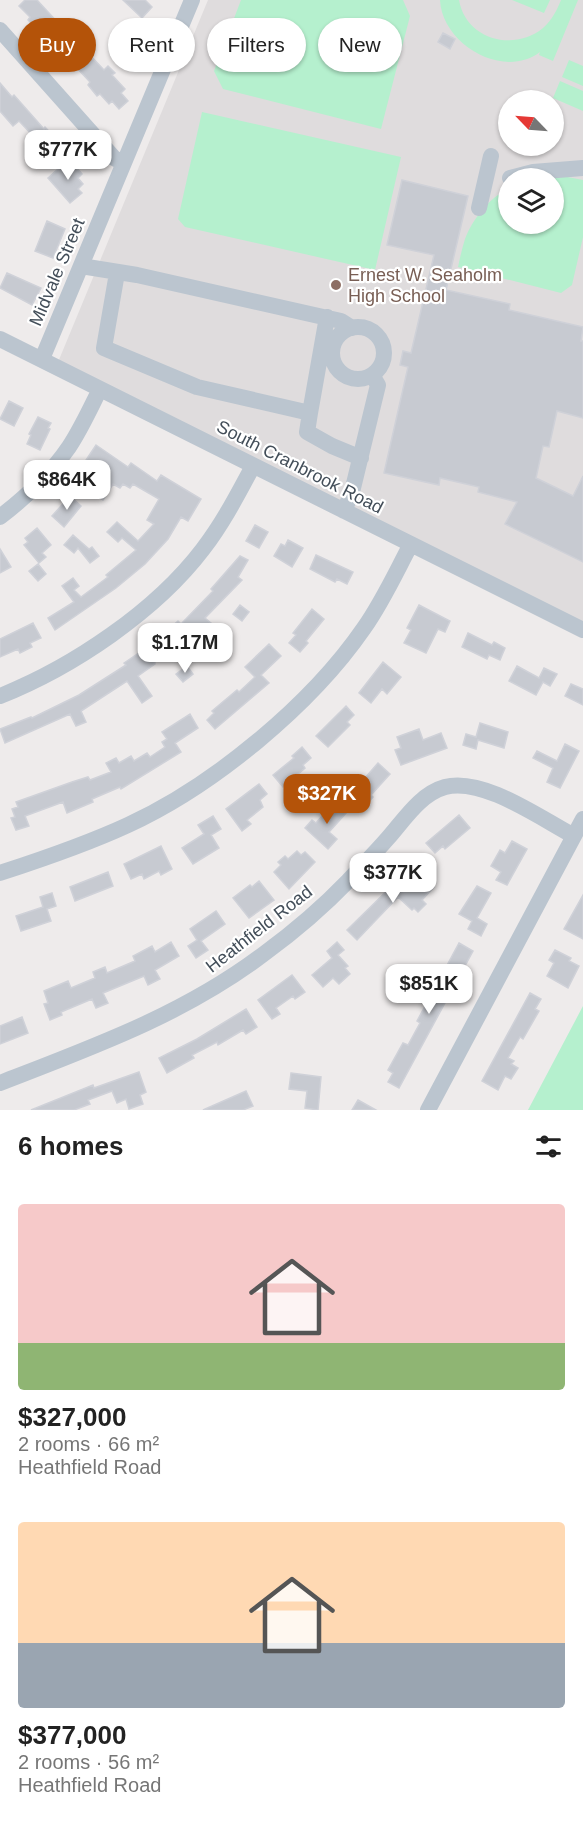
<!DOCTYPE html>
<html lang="en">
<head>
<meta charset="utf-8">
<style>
  :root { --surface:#fff; --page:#f2f2f2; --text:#222; --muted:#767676; --accent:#b45309 }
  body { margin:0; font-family:Helvetica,sans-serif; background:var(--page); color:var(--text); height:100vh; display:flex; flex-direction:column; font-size:22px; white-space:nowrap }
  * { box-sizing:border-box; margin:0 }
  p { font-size:20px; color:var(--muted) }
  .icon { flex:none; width:33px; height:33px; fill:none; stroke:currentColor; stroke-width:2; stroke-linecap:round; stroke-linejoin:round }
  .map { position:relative; height:1110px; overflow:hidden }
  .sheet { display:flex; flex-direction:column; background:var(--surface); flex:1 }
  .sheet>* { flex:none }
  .banner { position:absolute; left:18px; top:18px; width:548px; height:54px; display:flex; gap:12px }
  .needle { width:39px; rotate:295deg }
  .tools { position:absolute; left:498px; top:90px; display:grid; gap:12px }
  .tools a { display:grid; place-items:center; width:66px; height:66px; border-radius:50%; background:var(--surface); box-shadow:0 2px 4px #0004; font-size:30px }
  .price { position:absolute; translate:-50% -51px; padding:0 14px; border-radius:12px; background:#fff; color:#222; font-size:20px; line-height:39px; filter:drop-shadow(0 2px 3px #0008) }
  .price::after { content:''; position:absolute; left:50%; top:36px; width:18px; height:14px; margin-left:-9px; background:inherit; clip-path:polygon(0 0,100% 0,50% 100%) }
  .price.active { background:var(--accent); color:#fff }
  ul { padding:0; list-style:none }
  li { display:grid; align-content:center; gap:12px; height:318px; padding:0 18px }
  li span { display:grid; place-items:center; height:186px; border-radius:6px; color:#555 }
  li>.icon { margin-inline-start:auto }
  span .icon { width:108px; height:108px; fill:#fffc; stroke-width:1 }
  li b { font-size:26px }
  h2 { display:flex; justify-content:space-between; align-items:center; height:72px; padding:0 18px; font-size:26px }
  .pill { padding:0 21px; border-radius:27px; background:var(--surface); box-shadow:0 2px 4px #0004; font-size:21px; line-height:54px }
  .pill.active { background:var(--accent); color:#fff }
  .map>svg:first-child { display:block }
  .education { fill:#dfdcdd; fill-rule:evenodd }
  .green { fill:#b5f0ce }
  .building { fill:#c7cad1; stroke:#cfd1d8; stroke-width:1.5 }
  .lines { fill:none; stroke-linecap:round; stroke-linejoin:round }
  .minor { stroke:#bbc5cf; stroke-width:16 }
  .education-dot { fill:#8d6e63; stroke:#fff; stroke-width:2 }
  .labels { text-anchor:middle; stroke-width:4.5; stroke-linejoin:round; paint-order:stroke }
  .street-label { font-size:18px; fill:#434e59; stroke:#fff }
  .education-label { font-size:18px; fill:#785e54; stroke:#fff; text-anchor:start }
</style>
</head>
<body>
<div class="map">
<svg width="583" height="1110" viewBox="0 0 583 1110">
  <rect width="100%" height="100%" fill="#eeebeb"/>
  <path class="education" d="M208 0H583V630L56 367ZM508 100H554V146H508ZM508 178H554V224H508Z"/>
  <path class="green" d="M241 0H403L410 16 381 129 223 89 214 71Z
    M440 0H459C466 40 514 52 543 28 552 20 557 10 561 0H578L553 61 539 55 540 52C503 80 442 44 440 0Z
    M512 0H550L544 13Z
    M569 60 583 66V86L562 77Z
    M560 81 583 91V111L553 98Z
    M202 112 401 157 375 270 185 227 178 219Z
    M557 175 583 180V237L572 285 561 293 458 267C460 258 462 248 465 239 472 220 490 197 508 189V224H554V178Z
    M583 1006V1110H528Z"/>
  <path class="building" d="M25 0H37L60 25 65 20 72 29 67 34 78 47 81 44 83 47 88 43 94 49 89 54 104 70 108 66 115 73 112 75 125 89 121 93 128 101 119 109 112 101 109 104 100 94 97 96 88 85 90 82 75 66 73 68 64 59 66 58 49 39 48 41 28 20 30 17 19 6Z
    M123 0H145L152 7 142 18Z
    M443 33 455 39 450 49 438 42Z
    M0 83 12 97 14 95 44 129 45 127 61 144 50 154 19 121 13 126 0 111Z
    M69 159 82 174 78 178 83 184 78 189 82 193 70 203 48 178Z
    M402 180 468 196 446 290 510 304 509 310 583 327 581 341H583V418L557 411 549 447 543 446 536 478 573 496 583 476V562L505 524 517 502 478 492 479 487 440 478 439 485 384 473 408 367 400 365 403 351 411 353 434 255 387 245Z
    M47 221 65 229 53 258 35 251Z
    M7 273 41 288 32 305 0 288Z
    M9 401 23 408 14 426 0 419Z
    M38 417 51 423 48 428 50 429 40 450 27 444 31 435 29 434Z
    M96 445 128 467 131 463 157 481 161 475 201 499 188 521 181 517 168 539 145 564 116 588 55 630 48 618 74 602 62 586 73 578 79 586 74 590 81 597 108 577 106 575 136 550 122 538 118 542 107 532 117 522 138 541 154 524 147 520 159 499 133 484 130 488 123 484 120 488 113 484 103 500 72 481Z
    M70 496 81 506 64 527 52 516Z
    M255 525 268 532 259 548 246 541Z
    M37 528 51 545 42 553 46 557 39 563 24 545 28 542 25 538Z
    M73 535 89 549 92 547 99 556 90 563 78 548 74 553 64 545Z
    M288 540 303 548 292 567 274 556 281 544 285 546Z
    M0 549 11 567 0 573Z
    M316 555 353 572 347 584 337 579 335 582 310 569Z
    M240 556 248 560 238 577 242 580 205 618 211 623 204 631 198 625 154 663 155 664 138 676 152 696 142 703 127 681 81 711 86 722 76 726 70 714 5 743 0 729 31 717 32 718 79 695 126 665 124 663 152 644 178 621 181 624 213 591 211 589Z
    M38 564 46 574 38 581 29 571Z
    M240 605 249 612 242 621 233 614Z
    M419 605 450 621 445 632 438 629 426 653 404 643 411 630 407 628Z
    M312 609 324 619 306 641 308 643 300 652 289 643 296 635 293 633Z
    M33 623 41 638 30 643 32 647 20 653 18 649 0 657V639Z
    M468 633 492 645 494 642 505 648 500 660 489 655 487 659 462 647Z
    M217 638 225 647 216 654 208 646Z
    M269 644 281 656 261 675 269 683 215 729 207 720 214 713 212 711 237 690 239 692 255 677 245 667Z
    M383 662 401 677 387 694 382 689 371 703 359 693Z
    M187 666 193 674 183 682 176 674Z
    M517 666 539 678 544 668 557 674 550 686 543 682 536 695 509 681Z
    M571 684 583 689V705L565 696Z
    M346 706 354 715 347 722 350 725 328 747 316 736Z
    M190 714 198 728 175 743 181 752 121 789 120 787 92 799 93 802 67 813 63 802 25 816 29 826 16 830 11 818 15 817 12 809 18 807 16 802 72 782 88 777 90 780 111 772 106 763 116 758 119 763 131 756 134 761 147 753 150 757 165 747 162 742 167 739 162 732Z
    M480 723 508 732 504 748 478 740 476 749 463 745 466 734 476 737Z
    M419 729 423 740 441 733 447 748 401 765 395 750 401 748 397 737Z
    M565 744 579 751 560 788 547 782 553 768 533 758 537 751 557 761Z
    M302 747 311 758 303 765 305 768 283 787 273 775 294 758 292 756Z
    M378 763 390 774 371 795 373 797 364 807 352 796 360 788 358 786Z
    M259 784 267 794 260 800 263 807 247 820 251 824 242 831 226 809Z
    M335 801 347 812 329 832 337 839 328 849 305 828 312 820 316 823Z
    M459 815 470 828 445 849 443 846 435 853 426 843Z
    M213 816 221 829 211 835 219 848 193 864 182 848 204 834 198 825Z
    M512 841 527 849 507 885 496 880 501 872 491 866 500 850 505 853Z
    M161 846 172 869 161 875 159 871 144 879 142 874 131 879 124 864Z
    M297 851 301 855 305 852 315 862 289 889 274 872 281 865 278 862 285 856 288 859Z
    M108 872 113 886 75 901 70 887Z
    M423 876 434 887 422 900 426 904 418 912 414 908 412 910 398 897 357 940 347 930 399 879 410 889Z
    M259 881 274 900 249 918 233 898 250 885 252 887Z
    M477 886 491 893 477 918 487 924 481 936 468 929 472 921 459 914Z
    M52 893 56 906 47 909 51 921 21 931 16 916 43 907 40 897Z
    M583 895V939L564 929Z
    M216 911 225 924 201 941 208 950 196 958 188 946 197 940 190 929Z
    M171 942 179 956 155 970 160 979 148 985 144 976 103 993 108 1003 96 1008 92 999 61 1012 62 1015 50 1020 44 1004 48 1003 44 991 68 981 71 988 95 978 93 972 105 967 107 973 135 961 133 956 152 946 155 952Z
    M337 942 344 950 338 955 348 966 345 968 350 974 339 984 333 978 323 987 312 975 332 958 327 951Z
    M459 943 473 951 399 1088 388 1082 393 1073 388 1070 403 1043 408 1045 420 1023 417 1021Z
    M555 950 571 958 569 961 579 966 568 988 547 976 554 963 549 960Z
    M292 975 305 992 295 999 293 996 276 1008 280 1014 272 1019 258 1000Z
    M530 993 541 999 535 1009 539 1011 523 1039 520 1037 508 1058 514 1061 511 1064 518 1068 511 1079 505 1076 498 1090 482 1081Z
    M246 1009 257 1027 246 1034 243 1030 218 1045 217 1042 192 1055 194 1058 167 1073 159 1058 197 1039Z
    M22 1017 28 1033 0 1044V1026Z
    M139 1072 146 1092 140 1095 143 1104 129 1109 126 1099 117 1103 112 1091 88 1100 90 1104 74 1110H31L93 1085 94 1088Z
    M291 1073 321 1077 318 1110 305 1108 307 1091 289 1089Z
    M246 1091 253 1106 243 1110H203Z
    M358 1100 376 1110H352Z"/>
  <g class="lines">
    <path class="minor" d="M0 30 114 158 123 163
      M510 178 533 172 583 168
      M479 208 491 156
      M81 266 137 275 341 321 352 328
      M117 273 104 348 197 387 310 413 307 432 332 446 361 458
      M332 353a26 26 0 1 1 52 0a26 26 0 1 1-52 0Z
      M0 339 583 630
      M42 359 192 0
      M310 413 327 317
      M344 511 352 492 378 385 372 375
      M0 517C26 497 50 475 69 447 81 429 90 409 100 389
      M0 696C73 667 156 611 203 549 223 523 238 494 253 466
      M0 873C43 859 87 844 128 825 213 786 311 705 364 628 383 601 396 572 411 544
      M0 1083C93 1047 185 1014 265 953 295 931 322 908 348 881 361 867 375 853 388 838 404 820 420 794 445 787 483 777 540 818 574 836
      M428 1110 583 819"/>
  </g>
  <circle class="education-dot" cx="336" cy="285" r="6"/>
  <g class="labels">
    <g class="street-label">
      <text transform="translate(57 272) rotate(-67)" y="6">Midvale Street</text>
      <text transform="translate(300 467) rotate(27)" y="6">South Cranbrook Road</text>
      <text transform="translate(259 929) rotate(-38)" y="6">Heathfield Road</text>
    </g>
    <g class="education-label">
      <text x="348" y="281">Ernest W. Seaholm<tspan x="348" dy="21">High School</tspan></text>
    </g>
  </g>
</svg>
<div class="tools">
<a><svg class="needle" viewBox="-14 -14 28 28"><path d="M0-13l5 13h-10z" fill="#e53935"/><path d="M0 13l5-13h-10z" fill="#767676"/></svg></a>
<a><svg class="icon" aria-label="layers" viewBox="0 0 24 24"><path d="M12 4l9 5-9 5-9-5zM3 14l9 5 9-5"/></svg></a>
</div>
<b class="price" style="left:68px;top:181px">$777K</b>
<b class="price" style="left:67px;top:511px">$864K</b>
<b class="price" style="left:185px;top:674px">$1.17M</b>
<b class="price active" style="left:327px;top:825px">$327K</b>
<b class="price" style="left:393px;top:904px">$377K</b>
<b class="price" style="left:429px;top:1015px">$851K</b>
<div class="banner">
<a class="pill active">Buy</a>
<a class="pill">Rent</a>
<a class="pill">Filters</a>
<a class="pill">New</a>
</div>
</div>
<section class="sheet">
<h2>6 homes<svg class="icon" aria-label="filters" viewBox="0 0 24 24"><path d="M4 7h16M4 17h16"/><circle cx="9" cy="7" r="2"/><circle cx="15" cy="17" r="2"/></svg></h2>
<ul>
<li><span style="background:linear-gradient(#f6c9c9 75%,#8fb573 0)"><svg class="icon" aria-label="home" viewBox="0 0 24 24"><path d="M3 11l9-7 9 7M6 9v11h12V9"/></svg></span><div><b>$327,000</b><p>2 rooms · 66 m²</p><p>Heathfield Road</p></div></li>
<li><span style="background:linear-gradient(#ffd9b3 65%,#9aa5b1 0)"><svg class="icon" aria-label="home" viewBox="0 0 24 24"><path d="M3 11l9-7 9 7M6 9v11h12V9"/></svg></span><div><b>$377,000</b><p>2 rooms · 56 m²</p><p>Heathfield Road</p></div></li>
</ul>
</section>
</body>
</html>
